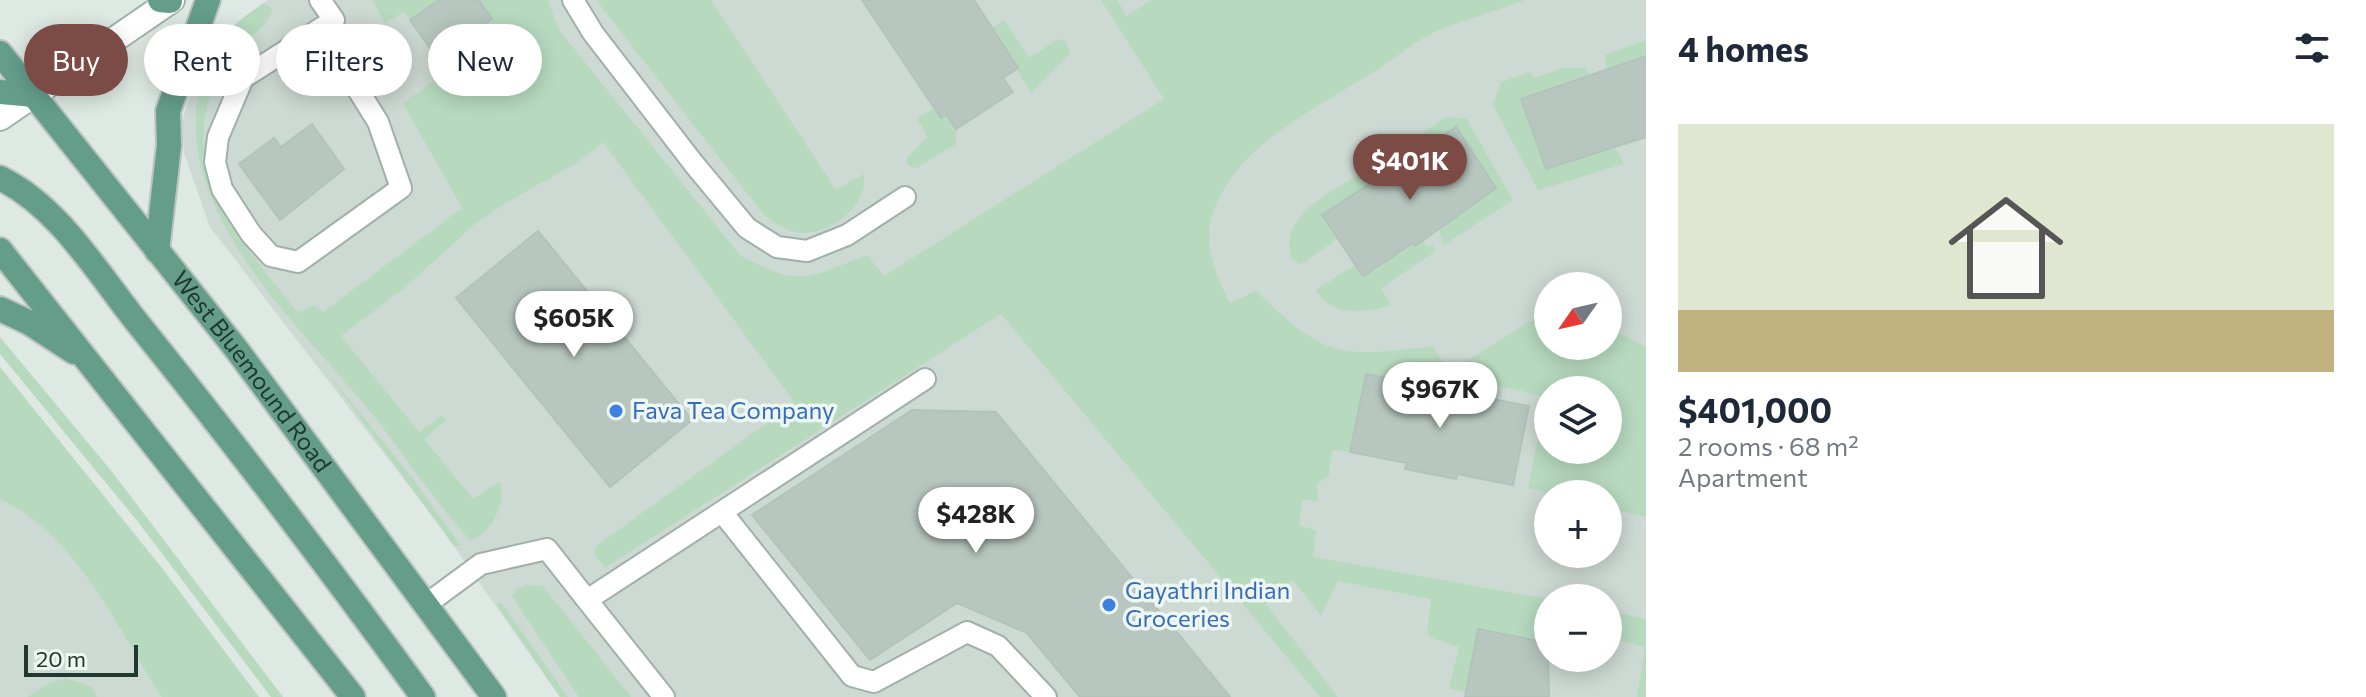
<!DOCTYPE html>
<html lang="en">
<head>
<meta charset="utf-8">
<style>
  :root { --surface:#fff; --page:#f6f6f7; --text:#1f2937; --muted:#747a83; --line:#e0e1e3; --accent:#7c4b46 }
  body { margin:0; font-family:Commissioner,sans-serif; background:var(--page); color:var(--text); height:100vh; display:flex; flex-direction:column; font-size:30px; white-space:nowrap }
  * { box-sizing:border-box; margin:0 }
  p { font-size:26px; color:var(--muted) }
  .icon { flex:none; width:44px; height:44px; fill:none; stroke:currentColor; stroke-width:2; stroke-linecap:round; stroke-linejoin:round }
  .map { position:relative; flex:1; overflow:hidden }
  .panel { display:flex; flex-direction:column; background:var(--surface); width:720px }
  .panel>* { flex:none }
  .guide { position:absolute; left:24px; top:24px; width:760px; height:72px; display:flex; gap:16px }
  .needle { width:52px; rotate:236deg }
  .tools { position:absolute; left:1534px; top:272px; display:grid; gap:16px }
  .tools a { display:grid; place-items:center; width:88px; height:88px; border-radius:50%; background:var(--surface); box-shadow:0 4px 20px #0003; font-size:40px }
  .scale { position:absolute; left:24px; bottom:20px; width:114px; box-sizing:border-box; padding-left:8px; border:4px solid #203830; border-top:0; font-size:22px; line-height:28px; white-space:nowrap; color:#203830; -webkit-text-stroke:6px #eef6f2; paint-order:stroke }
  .price { position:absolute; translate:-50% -68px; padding:0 18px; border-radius:28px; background:#fff; color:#222; font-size:26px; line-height:52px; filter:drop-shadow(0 2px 4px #0008) }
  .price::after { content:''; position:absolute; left:50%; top:48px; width:24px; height:18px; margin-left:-12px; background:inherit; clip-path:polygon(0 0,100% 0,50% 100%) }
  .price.on { background:var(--accent); color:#fff }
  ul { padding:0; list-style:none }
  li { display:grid; align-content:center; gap:16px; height:424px; padding:0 32px }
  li+li { border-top:2px solid var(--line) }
  li span { display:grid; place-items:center; height:248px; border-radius:0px; color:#555 }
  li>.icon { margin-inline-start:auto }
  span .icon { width:144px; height:144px; fill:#fffc; stroke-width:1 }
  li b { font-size:34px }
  h2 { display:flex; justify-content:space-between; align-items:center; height:96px; padding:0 32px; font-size:34px }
  .tag { padding:0 28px; border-radius:36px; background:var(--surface); box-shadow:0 4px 20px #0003; font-size:28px; line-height:72px }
  .tag.on { background:var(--accent); color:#fff }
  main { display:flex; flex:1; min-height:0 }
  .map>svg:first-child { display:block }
  .built { fill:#cdd9d3; fill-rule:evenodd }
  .green { fill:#b7dabf; fill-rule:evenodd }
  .building { fill:#b7c7bf; stroke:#b1c3ba; stroke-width:2 }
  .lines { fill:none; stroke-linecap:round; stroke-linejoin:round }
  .service-casing { stroke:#a1b0aa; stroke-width:24 }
  .tertiary-casing { stroke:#a1b0aa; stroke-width:28 }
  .primary-casing { stroke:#bcc3c1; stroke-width:28 }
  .service { stroke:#fff; stroke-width:20 }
  .tertiary { stroke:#fff; stroke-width:24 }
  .primary { stroke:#649e8b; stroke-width:24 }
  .shop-dot { fill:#3f7fe0; stroke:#eef6f2; stroke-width:3 }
  .labels { text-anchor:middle; stroke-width:7; stroke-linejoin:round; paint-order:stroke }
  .street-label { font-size:24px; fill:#203830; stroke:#eef6f2 }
  .shop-label { font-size:24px; fill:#366cbe; stroke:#eef6f2; text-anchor:start }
</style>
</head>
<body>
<main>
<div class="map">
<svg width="1646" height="697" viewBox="0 0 1646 697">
  <rect width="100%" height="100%" fill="#dee9e4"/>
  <path class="built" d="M268 0H1646V697H560L436 521 210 227 184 153 182 122 196 74 208 53 237 22ZM1548 286H1608V346H1548ZM1548 390H1608V450H1548ZM1548 494H1608V554H1548ZM1548 598H1608V658H1548Z
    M0 480 40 488 189 697H0Z"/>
  <path class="green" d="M372 0H439L410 20 404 12 385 23Z
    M479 0H548L559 30 740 255C802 289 807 278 867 255L884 276 1164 99 1101 0H1117L1127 16 1152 0H1525C1497 10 1467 19 1439 30 1416 40 1394 59 1372 73 1317 108 1238 144 1214 210 1202 241 1215 276 1230 303L1256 291C1326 358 1337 358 1433 346L1449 372 1548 310V346H1608V327L1646 347V517L1608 508V494H1552L1528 488 1543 413 1541 396 1449 373 1437 388 1366 374 1350 452 1332 450 1329 476 1317 484 1318 501 1302 500 1299 525 1316 531 1313 557 1548 599V643L1479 629 1466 692 1449 688 1459 647 1431 638 1427 632 1431 599 1338 581 1321 616 1293 580 1266 604 1338 697H1320L1001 314 605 568 594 554 596 546 795 403 603 142 575 164 509 201 475 224 402 290 341 336 419 432 442 415 446 420 424 439 473 499 500 481C506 506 492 531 471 541 435 502 406 457 374 416 303 328 177 219 198 96L189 93C204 53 229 28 263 3L272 9C266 35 236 39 224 62 169 166 236 235 298 313L314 305 323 312 462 208 403 103 455 66 469 35 492 19ZM1548 390H1608V450H1548Z
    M596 0H711L836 190 864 174C868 205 833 233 803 233 787 232 776 224 764 215Z
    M1004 20 1029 58 1058 39 1066 42 1070 54 1031 93 992 28Z
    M1646 40V56L1607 69 1605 55Z
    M1563 68H1586L1589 75 1522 99 1545 168 1615 148 1624 164 1538 190 1493 105 1501 82 1531 72 1534 78Z
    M934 108 941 118 946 114 956 129V144L915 169 907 164V157L928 137 917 119Z
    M1446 117 1466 118 1513 200 1444 245 1439 230 1448 224 1446 221 1496 188 1456 128 1397 166 1393 153Z
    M1368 169 1378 170 1382 176 1322 215 1337 239 1301 265 1292 259C1276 214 1338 189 1368 169Z
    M1423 241 1428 247 1432 244 1436 251 1381 288 1391 305C1365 313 1332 318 1316 290L1355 265 1363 276 1413 243 1415 246Z
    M0 337 113 473 283 697H271L138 522 0 354Z
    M322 366 410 475 461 546H454Z
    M0 367 162 568 259 697H162C117 628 78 536 0 499Z
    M527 585 543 586 631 697H579L512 596 516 589Z
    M501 602 568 697H560L497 605Z
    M1608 611 1646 619V697H1637L1645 647 1608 637Z
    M66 678 92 687 97 697H27L49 683Z"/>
  <path class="building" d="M439 0H479L492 19 437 58 410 20Z
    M862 0H974L1018 68 1003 78 1013 92 956 129 946 114 941 118Z
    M1646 56V137L1546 169 1521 99Z
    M312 124 344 169 280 220 239 164 274 138 281 147Z
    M1456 127 1496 188 1415 246 1413 243 1363 276 1322 215Z
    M538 231 692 420 610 487 456 298Z
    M1366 374 1529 406 1513 485 1457 474 1456 479 1405 469 1407 463 1350 452Z
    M912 410 996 412 1230 697H1080L1027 633 957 603 870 660 752 515Z
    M1478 629 1548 643 1549 697H1465Z"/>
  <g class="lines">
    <g class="service-casing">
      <path id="service" d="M573 0 593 33 694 164 747 228 777 247 807 251 847 235 905 197
        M320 29 378 122 401 188 298 262 271 256 251 234 222 189 215 162 218 137 243 78 334 20 320 0
        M722 512 852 676 874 682 967 632 998 646 1046 697
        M428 603 481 564 547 549 587 600
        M664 697 587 600 925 379"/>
    </g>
    <g class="tertiary-casing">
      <path id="tertiary" d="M0 118 172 0"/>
    </g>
    <g class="primary-casing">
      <g id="primary">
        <path d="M160 0 170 1"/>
        <path id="s1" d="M0 53 237 350 494 697"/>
        <path d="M0 92 34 95"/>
        <path d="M0 178C58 206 97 272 136 321 235 444 330 569 423 697"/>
        <path d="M0 250 353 697"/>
        <path d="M157 251 169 145 168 111 208 0"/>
        <path d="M0 309 28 322 74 352"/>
      </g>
    </g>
    <use href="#service" class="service"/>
    <use href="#tertiary" class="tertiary"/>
    <use href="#primary" class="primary"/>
  </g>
  <g class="shop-dot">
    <circle cx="616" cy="411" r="8"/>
    <circle cx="1109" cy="605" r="8"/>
  </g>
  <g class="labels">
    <g class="street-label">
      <text dy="8" stroke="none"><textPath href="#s1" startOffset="406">West Bluemound Road</textPath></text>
    </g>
    <g class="shop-label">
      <text x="632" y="419">Fava Tea Company</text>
      <text x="1125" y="599">Gayathri Indian<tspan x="1125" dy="28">Groceries</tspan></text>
    </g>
  </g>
</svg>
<div class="tools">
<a><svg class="needle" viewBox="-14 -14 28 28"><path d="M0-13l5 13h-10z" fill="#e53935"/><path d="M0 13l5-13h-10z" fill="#747a83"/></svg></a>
<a><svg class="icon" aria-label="layers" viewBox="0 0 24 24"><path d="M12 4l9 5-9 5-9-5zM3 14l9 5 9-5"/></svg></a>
<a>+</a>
<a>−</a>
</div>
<div class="scale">20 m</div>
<b class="price on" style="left:1410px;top:202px">$401K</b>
<b class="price" style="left:574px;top:359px">$605K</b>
<b class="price" style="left:1440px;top:430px">$967K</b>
<b class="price" style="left:976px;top:555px">$428K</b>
<div class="guide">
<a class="tag on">Buy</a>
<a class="tag">Rent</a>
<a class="tag">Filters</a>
<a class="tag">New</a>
</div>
</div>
<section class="panel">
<h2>4 homes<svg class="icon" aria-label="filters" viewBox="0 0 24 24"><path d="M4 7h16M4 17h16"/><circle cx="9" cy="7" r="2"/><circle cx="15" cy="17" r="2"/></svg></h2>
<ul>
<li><span style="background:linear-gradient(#dfe7d0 75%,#c2b280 0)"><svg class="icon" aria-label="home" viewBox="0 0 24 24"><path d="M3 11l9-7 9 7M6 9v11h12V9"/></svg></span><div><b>$401,000</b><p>2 rooms · 68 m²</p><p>Apartment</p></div></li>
</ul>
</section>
</main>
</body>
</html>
